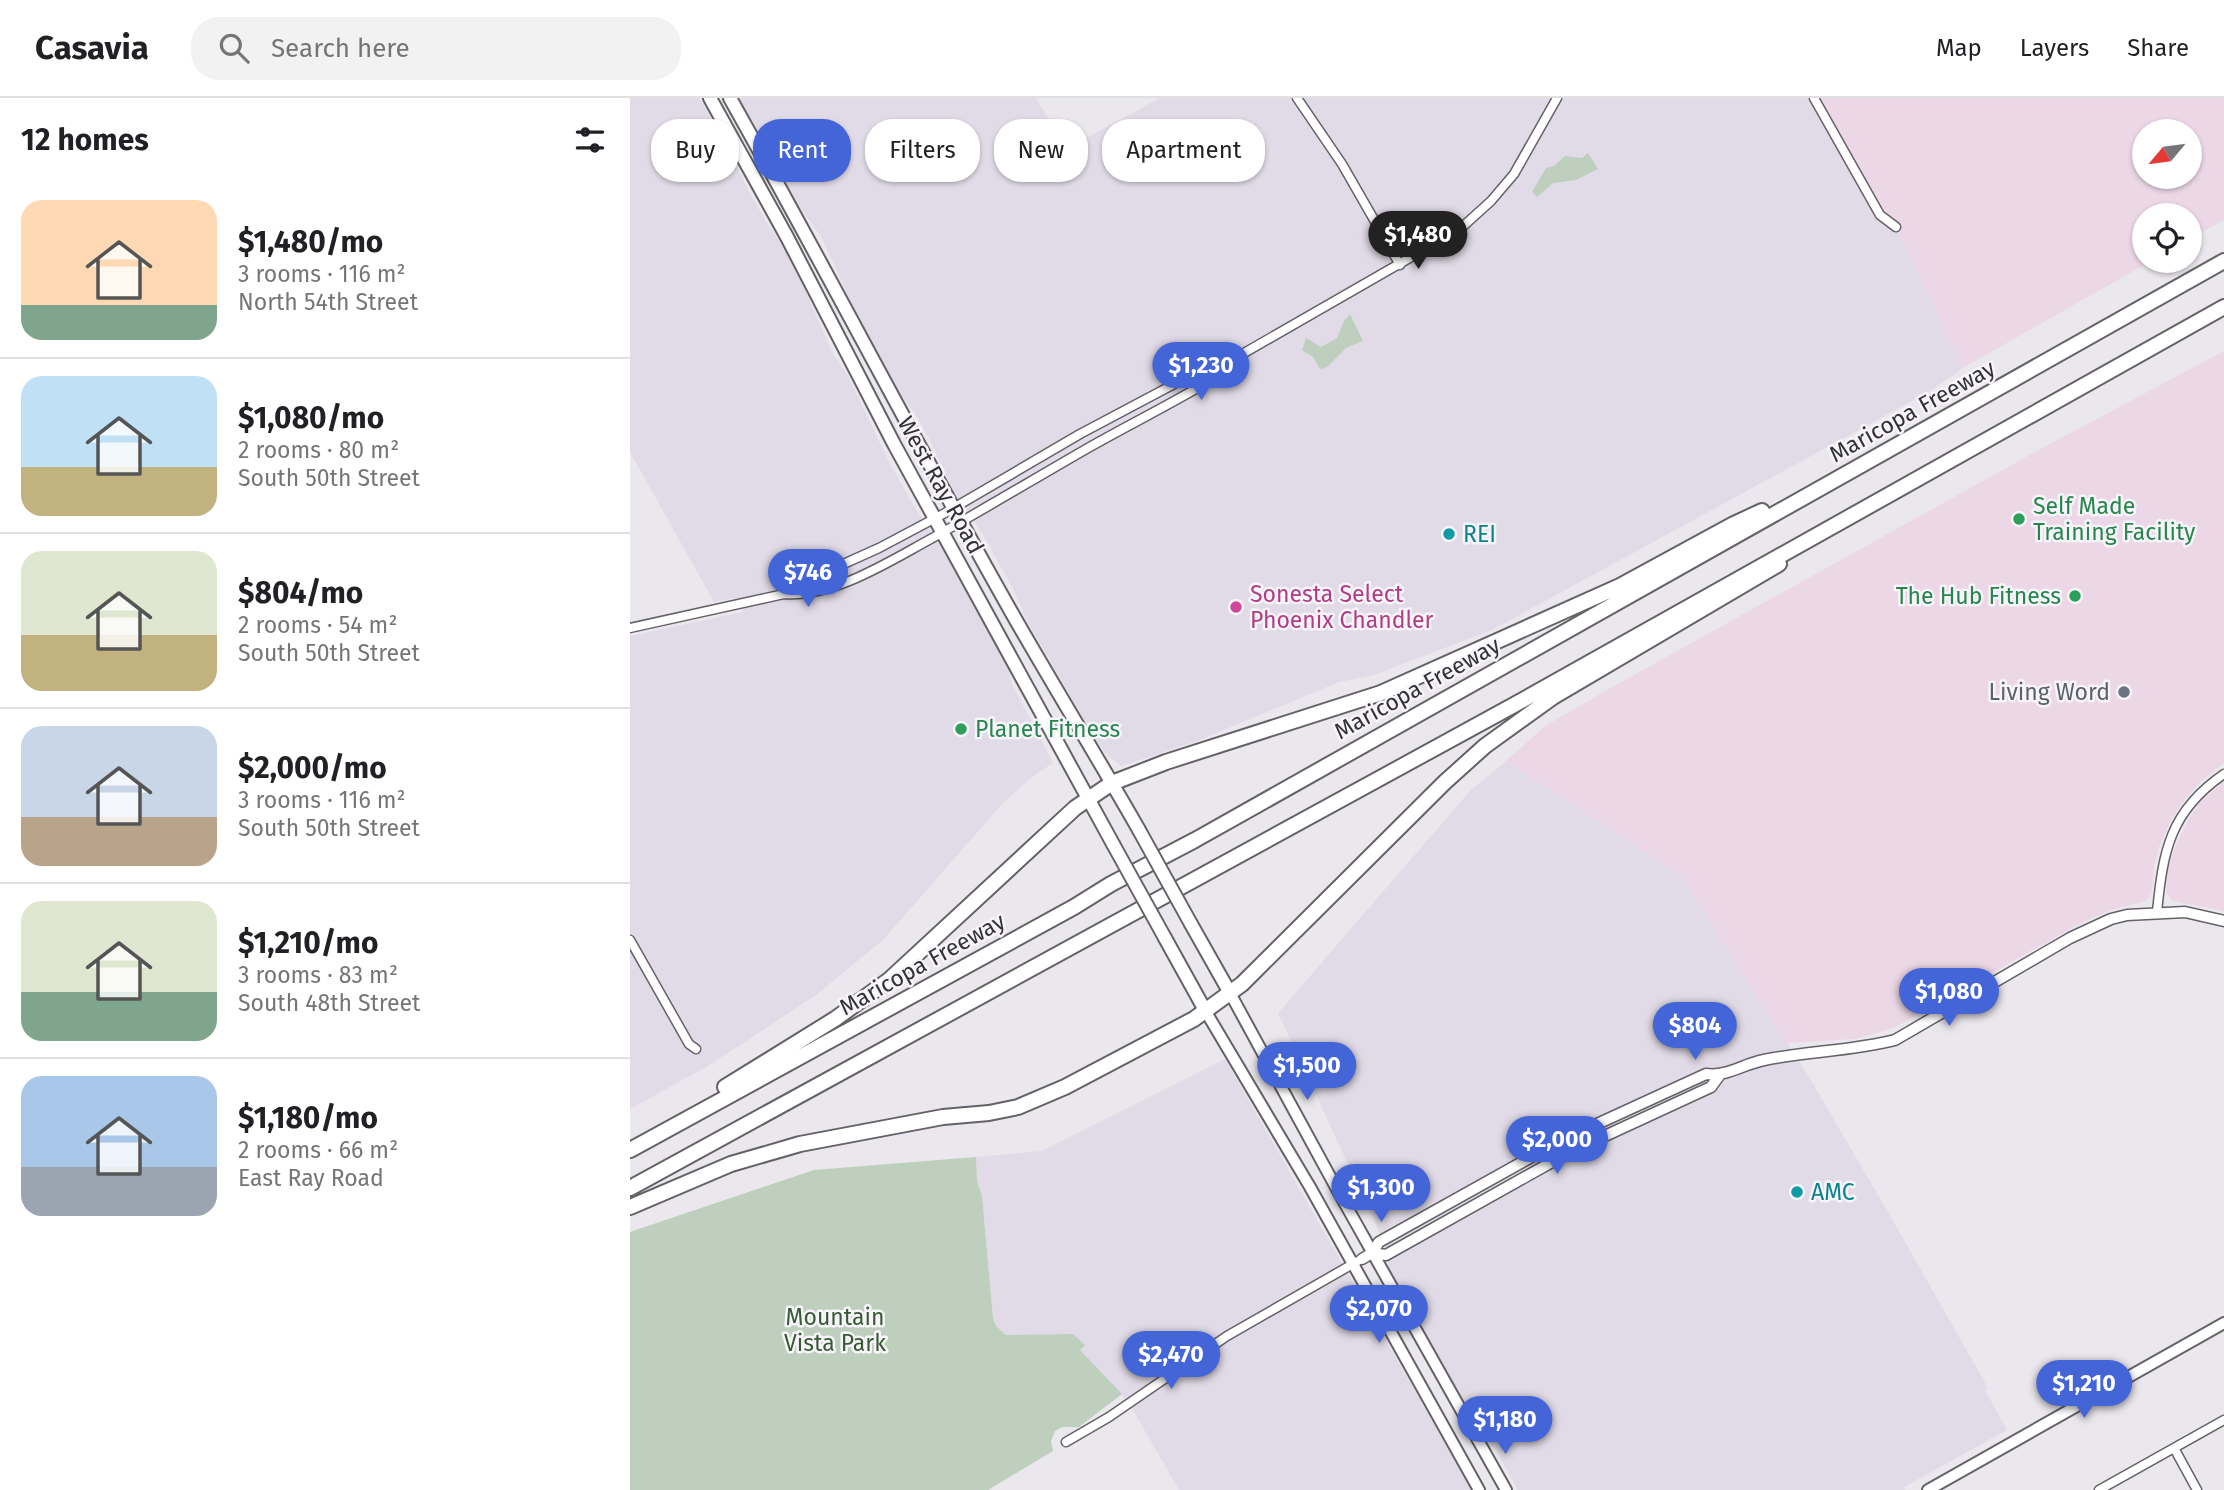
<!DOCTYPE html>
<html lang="en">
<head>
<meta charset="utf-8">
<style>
  :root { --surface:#fff; --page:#f2f2f2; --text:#202124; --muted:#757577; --line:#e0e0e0; --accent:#4465d8 }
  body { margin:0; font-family:"Fira Sans",sans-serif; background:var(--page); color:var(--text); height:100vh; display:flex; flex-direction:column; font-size:26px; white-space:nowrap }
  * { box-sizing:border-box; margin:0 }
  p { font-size:23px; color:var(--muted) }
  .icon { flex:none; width:38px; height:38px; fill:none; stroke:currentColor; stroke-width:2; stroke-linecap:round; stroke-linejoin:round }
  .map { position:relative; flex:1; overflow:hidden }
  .details { display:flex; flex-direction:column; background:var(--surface); width:630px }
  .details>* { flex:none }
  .hud { position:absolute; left:21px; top:21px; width:665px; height:63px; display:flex; gap:14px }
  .needle { width:46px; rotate:241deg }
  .tools { position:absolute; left:1502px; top:21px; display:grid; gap:14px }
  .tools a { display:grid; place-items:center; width:70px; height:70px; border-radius:50%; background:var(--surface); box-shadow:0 2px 5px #0004; font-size:35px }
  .price { position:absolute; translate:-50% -60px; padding:0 16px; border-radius:24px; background:var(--accent); color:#fff; font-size:23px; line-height:46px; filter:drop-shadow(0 2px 4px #0008) }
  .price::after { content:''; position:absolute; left:50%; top:42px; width:21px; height:16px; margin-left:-10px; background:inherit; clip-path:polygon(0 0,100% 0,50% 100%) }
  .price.on { background:#222; color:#fff }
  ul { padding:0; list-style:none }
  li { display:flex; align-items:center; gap:21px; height:175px; padding:0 21px }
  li+li { border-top:2px solid var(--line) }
  li span { display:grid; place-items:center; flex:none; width:196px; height:140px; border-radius:21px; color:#555 }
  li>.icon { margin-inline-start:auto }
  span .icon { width:84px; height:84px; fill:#fffc; stroke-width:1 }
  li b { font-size:30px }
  h2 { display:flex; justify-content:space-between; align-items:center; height:84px; padding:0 21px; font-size:30px }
  .tag { padding:0 24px; border-radius:28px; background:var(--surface); box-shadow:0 2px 5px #0004; font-size:24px; line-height:63px }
  .tag.on { background:var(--accent); color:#fff }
  header { display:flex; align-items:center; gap:42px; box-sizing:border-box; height:98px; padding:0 35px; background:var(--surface); border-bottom:2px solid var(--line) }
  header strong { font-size:33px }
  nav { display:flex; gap:38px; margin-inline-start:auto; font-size:24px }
  .search { width:490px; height:63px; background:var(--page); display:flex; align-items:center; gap:18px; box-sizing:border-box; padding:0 24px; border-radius:28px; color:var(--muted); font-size:26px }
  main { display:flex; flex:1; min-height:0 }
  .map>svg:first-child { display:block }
  .built { fill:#e1dbe7 }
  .industrial { fill:#ecd7e6; fill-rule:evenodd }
  .park { fill:#becfbd }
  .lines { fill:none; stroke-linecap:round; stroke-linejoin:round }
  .minor-casing { stroke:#646167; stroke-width:11 }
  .tertiary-casing { stroke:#646167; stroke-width:13 }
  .secondary-casing { stroke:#646167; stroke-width:14 }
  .primary-casing { stroke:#646167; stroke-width:16 }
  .motorway-casing { stroke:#646167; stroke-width:18 }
  .minor { stroke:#fff; stroke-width:8 }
  .tertiary { stroke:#fff; stroke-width:10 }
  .secondary { stroke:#fff; stroke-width:10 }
  .primary { stroke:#fff; stroke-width:12 }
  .motorway { stroke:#fff; stroke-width:14 }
  .primary-bridge-casing { stroke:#646167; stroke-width:16; stroke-linecap:butt }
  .primary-bridge { stroke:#fff; stroke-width:12 }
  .leisure-dot { fill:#2e9e5b; stroke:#f7f4fa; stroke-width:2.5 }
  .culture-dot { fill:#0f9aa8; stroke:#f7f4fa; stroke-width:2.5 }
  .hotel-dot { fill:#d1479c; stroke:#f7f4fa; stroke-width:2.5 }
  .worship-dot { fill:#6b7280; stroke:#f7f4fa; stroke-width:2.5 }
  .labels { text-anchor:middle; stroke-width:5; stroke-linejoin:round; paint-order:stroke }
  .street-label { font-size:23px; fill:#323134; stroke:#f7f4fa }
  .leisure-label { font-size:23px; fill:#27864d; stroke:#f7f4fa; text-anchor:start }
  .culture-label { font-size:23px; fill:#0d838f; stroke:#f7f4fa; text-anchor:start }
  .hotel-label { font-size:23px; fill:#b23c85; stroke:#f7f4fa; text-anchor:start }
  .worship-label { font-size:23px; fill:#5b616d; stroke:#f7f4fa; text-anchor:end }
  .park-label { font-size:23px; fill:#365b33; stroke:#f7f4fa }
</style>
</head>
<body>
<header>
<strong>Casavia</strong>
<div class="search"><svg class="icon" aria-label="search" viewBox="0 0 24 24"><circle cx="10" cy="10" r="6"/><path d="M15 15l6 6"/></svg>Search here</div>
<nav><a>Map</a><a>Layers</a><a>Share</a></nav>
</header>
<main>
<section class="details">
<h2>12 homes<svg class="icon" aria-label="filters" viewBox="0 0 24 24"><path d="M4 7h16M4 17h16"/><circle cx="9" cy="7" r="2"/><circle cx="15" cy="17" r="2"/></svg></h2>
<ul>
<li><span style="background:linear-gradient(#ffd9b3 75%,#7fa58c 0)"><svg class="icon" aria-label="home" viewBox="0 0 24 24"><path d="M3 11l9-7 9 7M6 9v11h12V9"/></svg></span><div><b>$1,480/mo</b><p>3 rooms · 116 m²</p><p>North 54th Street</p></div></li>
<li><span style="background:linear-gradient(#bfe0f5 65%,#c2b280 0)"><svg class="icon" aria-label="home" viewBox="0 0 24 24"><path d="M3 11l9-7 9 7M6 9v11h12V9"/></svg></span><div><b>$1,080/mo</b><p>2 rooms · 80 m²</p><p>South 50th Street</p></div></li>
<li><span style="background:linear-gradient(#dfe7d0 60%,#c2b280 0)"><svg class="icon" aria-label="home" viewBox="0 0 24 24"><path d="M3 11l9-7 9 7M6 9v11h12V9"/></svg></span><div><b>$804/mo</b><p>2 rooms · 54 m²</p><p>South 50th Street</p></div></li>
<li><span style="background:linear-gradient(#c9d6e8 65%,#b9a48a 0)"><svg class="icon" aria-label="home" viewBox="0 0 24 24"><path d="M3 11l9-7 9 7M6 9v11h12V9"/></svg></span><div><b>$2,000/mo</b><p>3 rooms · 116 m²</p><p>South 50th Street</p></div></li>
<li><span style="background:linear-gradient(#dfe7d0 65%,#7fa58c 0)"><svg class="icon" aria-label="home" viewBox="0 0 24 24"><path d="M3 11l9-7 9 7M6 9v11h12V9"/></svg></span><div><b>$1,210/mo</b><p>3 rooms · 83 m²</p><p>South 48th Street</p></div></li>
<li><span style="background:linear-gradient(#a9c7e8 65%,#9aa5b1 0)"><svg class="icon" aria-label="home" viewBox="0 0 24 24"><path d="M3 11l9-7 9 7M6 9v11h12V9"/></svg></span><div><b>$1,180/mo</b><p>2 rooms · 66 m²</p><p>East Ray Road</p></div></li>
</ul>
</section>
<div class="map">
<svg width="1594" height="1392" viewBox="0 0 1594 1392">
  <rect width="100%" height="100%" fill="#eae7ed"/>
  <path class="built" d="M0 0H69L93 38 118 92 140 130 158 154 204 258 217 276 260 366 285 410 315 454 377 567 382 586 423 665 402 679 373 705 253 842 186 897 78 968 0 1011V538L113 514 105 500 84 504 0 354Z
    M109 0H406L436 51 530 0H1184L1266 129 1333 270 1300 293 862 532 741 578 709 584 567 643 492 668 478 658 468 645 397 523 385 495 354 438 323 393 302 346 284 314 268 294 234 234 192 140 173 114Z
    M876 663 1052 779 1179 979 1262 1121 1358 1290 1355 1292 1377 1332 1274 1389 1275 1392H888L865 1351 848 1329 759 1172 758 1164 761 1159 648 915 840 693Z
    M595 961 748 1228 841 1392H549L499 1305 450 1252 455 1247 443 1236 376 1237 366 1228 363 1220 352 1098 347 1083 346 1059 412 1053Z"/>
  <path class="industrial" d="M1184 0H1594V122L1559 141V117H1514V163H1521L1333 270 1266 129 1250 117ZM1514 33H1559V79H1514Z
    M1594 253V665L1571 683 1556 700 1541 722 1529 749 1524 768 1522 795 1516 803 1484 811 1453 824 1263 930 1225 941 1156 945 1052 779 876 663 915 628 979 591 1405 354Z
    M1594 684V813L1543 803 1536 794 1537 772 1546 747 1558 722 1571 703Z"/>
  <path class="park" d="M958 55 968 71 946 82 923 85 907 99 902 94 916 70 924 68 935 58 952 60Z
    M720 216 733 243 716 250 697 269 690 271 683 259 672 252 676 240 691 249 707 240 714 223Z
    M346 1059 347 1083 352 1098 363 1220 366 1228 376 1237 443 1236 455 1247 450 1252 492 1296 449 1329H432L425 1333 421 1343 423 1353 358 1392H0V1134L184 1072Z"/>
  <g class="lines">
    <g class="minor-casing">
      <path id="minor" d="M667 0 712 66 770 167
        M1184 0 1250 117 1266 129
        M154 496 169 486 249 450 315 415 450 336 565 275 581 274
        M0 530 154 496C201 500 257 465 297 443 351 413 404 381 458 350 495 329 533 310 569 289L581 274 830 131 861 103 884 76 927 0
        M1527 814C1533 753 1540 713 1594 676
        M0 842 59 946 66 951
        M436 1344 479 1319 597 1238 728 1163
        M1544 1350 1567 1392
        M1469 1392 1594 1322"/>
    </g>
    <g class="tertiary-casing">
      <path id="tertiary" d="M742 1155 756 1157 938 1055 1081 989 1089 978
        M732 1161 742 1155 749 1144 930 1043 1076 976C1097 979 1113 966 1134 962 1178 953 1222 953 1265 942L1440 840 1481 821 1497 817 1555 814 1594 823"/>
    </g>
    <g class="secondary-casing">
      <path id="secondary" d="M600 895 709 1095 876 1392
        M576 914 680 1089 849 1392
        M1298 1392 1594 1225"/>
    </g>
    <g class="primary-casing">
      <path id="primary" d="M80 0 157 139 264 346 483 746
        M100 0C196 171 286 346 383 517 424 589 468 660 509 732
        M561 826 600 895
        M535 840 576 914"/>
    </g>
    <g class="motorway-casing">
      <path id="motorway" d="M95 989 205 921 259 882 445 710 482 685 536 664 751 595 990 488 1104 426 1132 413
        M0 1052 444 809 481 786 565 742 1594 163
        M0 1090 884 607 1594 209
        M0 1109 101 1066 170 1046 313 1019 359 1015 388 1009 435 989 564 921 612 886 815 684 855 648 923 599 1149 466"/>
    </g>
    <use href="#minor" class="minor"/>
    <use href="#tertiary" class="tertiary"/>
    <use href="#secondary" class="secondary"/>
    <use href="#primary" class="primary"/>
    <use href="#motorway" class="motorway"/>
    <g class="primary-bridge-casing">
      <path id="primary-bridge" d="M509 732 561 826
        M483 746 535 840"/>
    </g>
    <use href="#primary-bridge" class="primary-bridge"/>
  </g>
  <g class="leisure-dot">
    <circle cx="1389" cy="421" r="7"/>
    <circle cx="1445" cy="498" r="7"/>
    <circle cx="331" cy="631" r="7"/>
  </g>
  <g class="culture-dot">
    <circle cx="819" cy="436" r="7"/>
    <circle cx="1167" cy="1094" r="7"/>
  </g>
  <circle class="hotel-dot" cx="606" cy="509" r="7"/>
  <circle class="worship-dot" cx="1494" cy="594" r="7"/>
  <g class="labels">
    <g class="street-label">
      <text transform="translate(1282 313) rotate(-29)" y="8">Maricopa Freeway</text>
      <text transform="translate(311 387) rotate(61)" y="8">West Ray Road</text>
      <text transform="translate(787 590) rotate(-29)" y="8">Maricopa Freeway</text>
      <text transform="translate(292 866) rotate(-29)" y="8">Maricopa Freeway</text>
    </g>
    <g class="leisure-label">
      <text x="1403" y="416">Self Made<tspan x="1403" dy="26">Training Facility</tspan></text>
      <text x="1431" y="506" text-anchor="end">The Hub Fitness</text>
      <text x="345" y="639">Planet Fitness</text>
    </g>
    <g class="culture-label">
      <text x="833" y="444">REI</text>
      <text x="1181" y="1102">AMC</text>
    </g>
    <g class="hotel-label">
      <text x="620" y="504">Sonesta Select<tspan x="620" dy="26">Phoenix Chandler</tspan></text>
    </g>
    <g class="worship-label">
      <text x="1480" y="602">Living Word</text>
    </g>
    <g class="park-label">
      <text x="205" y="1227">Mountain<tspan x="205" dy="26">Vista Park</tspan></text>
    </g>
  </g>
</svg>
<div class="tools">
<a><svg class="needle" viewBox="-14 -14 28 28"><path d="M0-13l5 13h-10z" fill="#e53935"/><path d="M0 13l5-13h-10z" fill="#757577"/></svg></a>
<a><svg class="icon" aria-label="locate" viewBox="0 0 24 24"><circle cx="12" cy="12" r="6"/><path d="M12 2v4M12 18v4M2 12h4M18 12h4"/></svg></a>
</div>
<b class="price on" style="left:788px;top:173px">$1,480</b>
<b class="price" style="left:571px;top:304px">$1,230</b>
<b class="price" style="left:178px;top:511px">$746</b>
<b class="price" style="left:1319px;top:930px">$1,080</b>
<b class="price" style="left:1065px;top:964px">$804</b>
<b class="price" style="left:677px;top:1004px">$1,500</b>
<b class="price" style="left:927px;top:1078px">$2,000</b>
<b class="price" style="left:751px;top:1126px">$1,300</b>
<b class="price" style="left:749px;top:1247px">$2,070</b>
<b class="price" style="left:541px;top:1293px">$2,470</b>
<b class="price" style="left:1454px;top:1322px">$1,210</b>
<b class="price" style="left:875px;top:1358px">$1,180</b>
<div class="hud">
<a class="tag">Buy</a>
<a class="tag on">Rent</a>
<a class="tag">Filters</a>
<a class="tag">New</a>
<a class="tag">Apartment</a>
</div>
</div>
</main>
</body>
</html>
